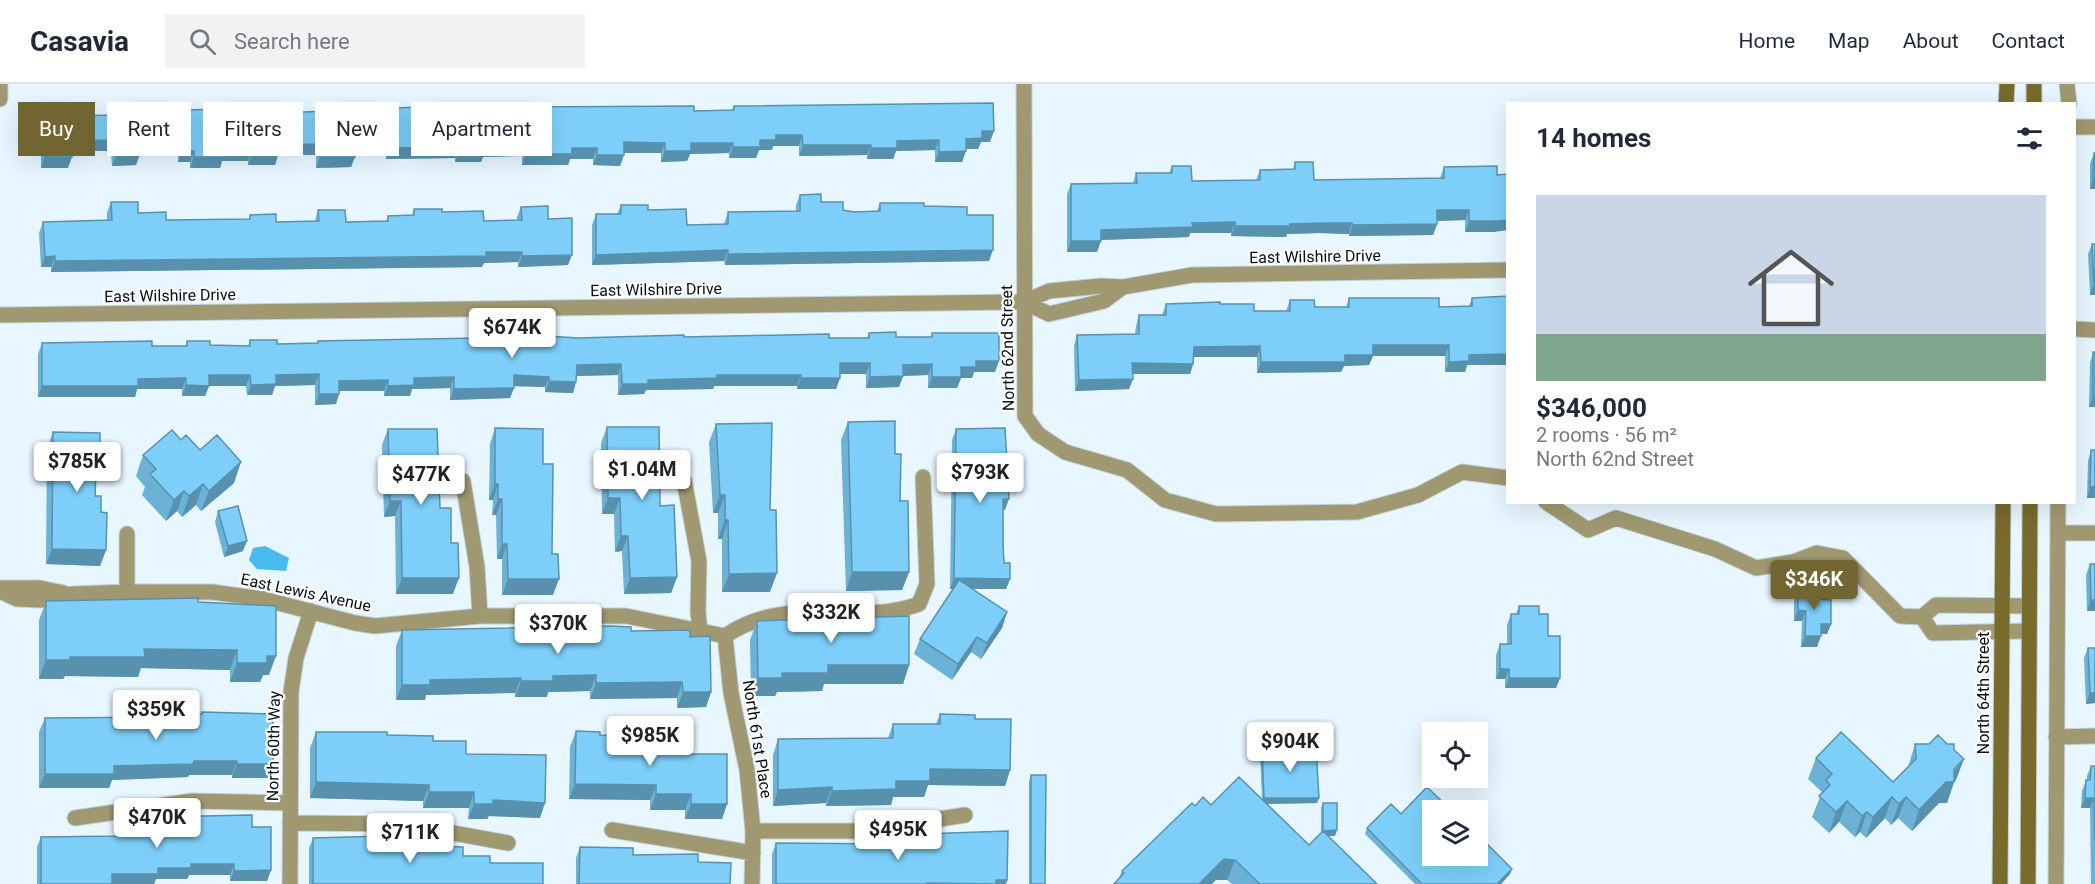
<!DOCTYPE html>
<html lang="en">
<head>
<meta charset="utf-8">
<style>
  :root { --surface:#fff; --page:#f2f2f3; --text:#1f2937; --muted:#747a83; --line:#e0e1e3; --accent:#716632 }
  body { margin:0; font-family:Roboto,sans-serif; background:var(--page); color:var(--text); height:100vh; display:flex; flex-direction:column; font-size:22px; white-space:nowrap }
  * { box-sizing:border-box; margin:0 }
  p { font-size:20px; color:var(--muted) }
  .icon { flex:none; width:33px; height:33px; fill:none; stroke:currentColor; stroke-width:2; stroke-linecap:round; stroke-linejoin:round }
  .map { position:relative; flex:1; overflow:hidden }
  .side { position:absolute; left:1506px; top:18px; width:570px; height:402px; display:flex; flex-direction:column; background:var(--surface); border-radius:0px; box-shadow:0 6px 24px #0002 }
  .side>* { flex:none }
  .guide { position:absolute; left:18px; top:18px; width:570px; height:54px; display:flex; gap:12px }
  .tools { position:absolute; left:1422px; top:638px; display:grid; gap:12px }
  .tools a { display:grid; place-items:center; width:66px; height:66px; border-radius:0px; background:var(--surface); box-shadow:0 6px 24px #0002; font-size:30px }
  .price { position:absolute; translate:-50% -51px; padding:0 14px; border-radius:6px; background:#fff; color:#222; font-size:20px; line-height:39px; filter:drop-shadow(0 2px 3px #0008) }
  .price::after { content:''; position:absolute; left:50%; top:36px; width:18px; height:14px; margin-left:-9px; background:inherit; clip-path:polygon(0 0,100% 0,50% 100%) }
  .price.on { background:var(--accent); color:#fff }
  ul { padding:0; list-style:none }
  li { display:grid; align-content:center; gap:12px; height:318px; padding:0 30px }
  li+li { border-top:2px solid var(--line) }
  li span { display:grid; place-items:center; height:186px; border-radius:0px; color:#555 }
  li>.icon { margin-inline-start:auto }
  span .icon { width:108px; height:108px; fill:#fffc; stroke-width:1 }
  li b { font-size:26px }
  h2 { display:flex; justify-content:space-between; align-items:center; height:72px; padding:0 30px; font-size:26px }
  .pill { padding:0 21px; border-radius:0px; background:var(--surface); box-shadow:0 6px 24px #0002; font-size:21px; line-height:54px }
  .pill.on { background:var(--accent); color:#fff }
  header { display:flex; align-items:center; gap:36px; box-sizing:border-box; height:84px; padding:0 30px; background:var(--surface); border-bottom:2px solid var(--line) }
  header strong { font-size:28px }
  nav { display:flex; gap:33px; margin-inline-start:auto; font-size:21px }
  .search { width:420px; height:54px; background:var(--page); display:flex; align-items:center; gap:15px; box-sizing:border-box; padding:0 21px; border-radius:0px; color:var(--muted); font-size:22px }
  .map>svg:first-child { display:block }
  .water { fill:#49baed }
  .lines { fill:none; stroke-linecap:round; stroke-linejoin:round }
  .minor-casing { stroke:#c3d1d9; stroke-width:17 }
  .tertiary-casing { stroke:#c3d1d9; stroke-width:17 }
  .secondary-casing { stroke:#c3d1d9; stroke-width:17 }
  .minor { stroke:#a09870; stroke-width:15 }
  .tertiary { stroke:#a09870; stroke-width:15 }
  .secondary { stroke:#796b2c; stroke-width:15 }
  .wall { fill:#6cb2d6 }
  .shaded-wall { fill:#5891ae }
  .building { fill:#7dcff9; stroke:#5891ae; stroke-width:1.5 }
  .labels { text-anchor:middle; stroke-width:4.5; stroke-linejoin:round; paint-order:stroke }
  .street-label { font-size:16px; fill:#060e12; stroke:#fff }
</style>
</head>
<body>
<header>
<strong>Casavia</strong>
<div class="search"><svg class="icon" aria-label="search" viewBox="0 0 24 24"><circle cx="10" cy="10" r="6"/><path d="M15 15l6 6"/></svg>Search here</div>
<nav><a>Home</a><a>Map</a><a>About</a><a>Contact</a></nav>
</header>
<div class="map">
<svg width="2095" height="800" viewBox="0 0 2095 800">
  <rect width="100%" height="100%" fill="#e7f6ff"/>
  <path class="water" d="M265 462 289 474 286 487 257 485 249 476 253 464Z"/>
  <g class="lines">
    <g class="minor-casing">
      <path id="minor" d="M2067 0 2069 20
        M2074 43H2095
        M1024 218 1049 230 1104 217 1123 203
        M0 231 1024 218 1049 207 1101 202 1123 203 1192 191 1508 186
        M2074 245 2095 246
        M1038 350 1065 368 1127 386 1165 416 1216 430 1357 428 1418 411 1462 388 1508 394
        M684 396 699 477 698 528 700 546
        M463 397 477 483 480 532
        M1546 418 1588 446 1616 434 1715 465 1756 484 1793 478 1817 469 1843 474 1900 532 1922 533 1936 521 2029 522
        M2058 449H2095
        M127 450V508
        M0 504H40L64 509
        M0 507 17 515 40 516 73 510 127 508H212L263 515 355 539 375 542 480 532H626L725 552C790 508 854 544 919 520L927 500 923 393
        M1922 533 1933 549 2029 547
        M725 552 731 609 747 686 753 747 752 800
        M2056 653 2095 652
        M75 734 192 717 290 719
        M290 739 404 740 508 759
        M612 746 753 769
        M753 747H863L965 731
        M290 800 291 608 296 574 311 527
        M2056 800 2058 418"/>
    </g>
    <g class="tertiary-casing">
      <path id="tertiary" d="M1024 0 1025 332 1038 350
        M0 15V0"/>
    </g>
    <g class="secondary-casing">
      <path id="secondary" d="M2006 20 2007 0
        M2034 20V0
        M2000 800 2003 418
        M2028 800 2030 418"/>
    </g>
    <use href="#minor" class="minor"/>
    <use href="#tertiary" class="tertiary"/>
    <use href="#secondary" class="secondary"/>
  </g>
  <path class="wall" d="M734 22 990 58H981L978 65H966L962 78H935V66L896 67 893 75H867V71L799 72V62H773L772 66H759L756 74H729V69L690 70 687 77 661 78V69H624L620 82 593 81V75H570L568 81H522V72L483 73 481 78H455V74L386 75V70L355 71 351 83 316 84V71H278L275 81H248V77H222L220 84H190V78H178V65L140 66V70L136 81 112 82 111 67H72L68 84H41V38L45 27 74 32 112 31 114 27 144 31 181 30 182 26 281 29 419 28H456L458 23 489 28 525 27 526 23 694 27 732 26Z
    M2094 69 2095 105H2090V80Z
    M1295 78 1314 96 1440 94 1444 83 1494 148H1465V136L1437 137V140L1433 151 1349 152V150L1319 149 1287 150 1286 153 1231 152V149H1190L1189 153 1101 156 1097 168H1067V110L1071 100 1133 99 1136 89H1169L1172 82 1192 97 1256 96 1260 86 1293 85Z
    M800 111 843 126 854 128 877 127 880 119 924 122 967 131 989 177 725 181 724 177 592 181V141L596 130H617L621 121 648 126 687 141 724 140 728 128 796 127V121Z
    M111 118 138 129 166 136 249 135 250 131 276 138 315 137 318 126 346 138 386 137 388 132H412L414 125 442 128 484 137 517 136V133L521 123 548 135 568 181 518 183V178L484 179 482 183 51 188V183H41L39 149 43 138 107 136V129Z
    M2092 160 2095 211H2090L2088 170Z
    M1508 212 1467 281 1465 288H1445V272H1373L1369 281 1344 282 1341 288 1257 289V273H1194L1193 280 1190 290H1132L1129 305 1075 307 1074 262 1077 251 1135 250 1136 242 1139 231H1162L1166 220H1220L1254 227H1286L1290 216 1315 223H1346L1349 214 1439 223 1469 222 1472 214Z
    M869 249 896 253H931L932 249 995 288H974L972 294H961L957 304H928V291L903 292 899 303 866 304V290H840V294L836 305H797V302H714L713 305 646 306 644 310 618 311V291L577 292 573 309 545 308V303L514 302 510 314 450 316V304L412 305 410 312H384V307H339L336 320 315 321V301L275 302 272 311H247L246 302H209L205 312H182V305H137L135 313H38V270L42 259 152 262H185L187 257 210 261 248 262 250 256 277 260 317 259 318 257H546L548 252 578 254H867Z
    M2093 268H2095V323H2089L2090 279Z
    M848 338 895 370 909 488 902 506 846 507 841 356Z
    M716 340 770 426V508H722V455H718V429H713L709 358Z
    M607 343 660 422 677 493 671 509 624 510 622 467 615 468 614 430H602L601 359Z
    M495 344 543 380 552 470 553 511H502V475H497L496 431H492L493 416H489L490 360Z
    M388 345 440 424 451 459 453 510H396L395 432 384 433 382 361Z
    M956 345 1005 426H1003L1004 479 1010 495 1006 505H973L1007 528 1002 544 981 575 971 568 952 596 914 570 920 555 953 505H950L952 356Z
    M53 348 96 397 95 412 101 428 106 466 100 482 46 480 47 364Z
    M181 356 200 366 234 399 201 427 196 421 182 433 177 427 166 437 142 411 145 403 136 392 143 371Z
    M2091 366 2095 414H2087L2088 377Z
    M218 427 243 467 224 473 215 438Z
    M2090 480H2095V527H2087L2086 491Z
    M1798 506 1819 515 1831 540 1827 550H1821L1817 563H1801L1802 537H1794V517Z
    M46 517 198 518 269 591H263L260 598H230V586L141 584 138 593 65 592 63 595H39V536Z
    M1519 522 1539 530 1548 552 1560 594 1556 604H1505V595H1496V571L1500 560H1507V541L1511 530H1516Z
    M757 537 909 581 903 600H824L822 607 777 608 775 612H751L750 556Z
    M402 546 631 547 690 553 711 608 706 623 677 624V614L590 615V607L548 608 547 613H515V609L426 611 425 616H396V562Z
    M2088 564 2095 619 2086 620 2084 574Z
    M202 628 273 680 268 694H232V691H189L188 693 112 696 109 704H39V648L45 634 168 633 170 630H201Z
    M940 630 975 635 1010 686 1005 702 928 701 924 713H893L891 721 826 722V719L773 722V671L778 655 888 654 893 640H936Z
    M576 647 600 651 647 663 686 670 727 720 722 735H685V726H650V716L569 715 570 663Z
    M316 648 387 651 433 657 466 670 540 734 489 732 487 735H468L469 724H423V717L310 714V664Z
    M1915 660 1956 696 1954 698 1947 719H1939L1912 747 1898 734 1891 741 1885 734 1866 754 1860 748 1855 753 1839 738 1829 749 1812 733 1822 708 1808 695 1816 674 1893 698 1908 683Z
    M1262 664 1317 719 1267 720 1309 761 1321 749V724L1323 719 1335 752H1328L1377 800H1232L1227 796 1119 794 1122 787 1211 721 1262 715 1260 670Z
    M2091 682H2095V800H2091L2090 724H2081L2082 707 2086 696H2087V692Z
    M1031 691 1045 800H1029V697Z
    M154 733 252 743 271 786 267 797H230V791H189L187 795H156L154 800H37V763L41 753 117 752 121 740H151Z
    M1367 744 1512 785 1510 790 1501 800H1415L1365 750Z
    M891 751 1007 796 1006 800H772V770L776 759 888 760Z
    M313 754 384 756 431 762 490 779 543 800H309V764Z
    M580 763 633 771 698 778 730 800H576V774Z"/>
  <path class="shaded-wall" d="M982 47H994L990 58H981L978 65H962L966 55Z
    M776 51H802L799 62H773L772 66H759L756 74H729L733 63Z
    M182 54 178 65 135 66 139 56Z
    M115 56 111 67H68L72 57Z
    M939 56 935 66 896 67 893 75H867L871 64 897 57Z
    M624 58 665 59 661 69H620Z
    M390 59 386 70 351 71 355 60Z
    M691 59H733L729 69 690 70 687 77 661 78 665 67Z
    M320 60 316 71H278L275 81H248L252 71 279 61Z
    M526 61 522 72 483 73 481 78H455L459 68 485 62Z
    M803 61H871L867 71 799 72Z
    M459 63 455 74 386 75 390 64Z
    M572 64H597L593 75H570L568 81H522L526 70Z
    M224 66H252L248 77H222L220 84H190L194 73Z
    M182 67H194L190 78H178Z
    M966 67 962 78H935L939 68Z
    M140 70 136 81 112 82 116 71Z
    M597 71H624L620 82 593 81Z
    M45 73H72L68 84H41Z
    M320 73H355L351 83 316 84Z
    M2093 94H2095V105H2090Z
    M1437 126H1469L1465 136 1433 137Z
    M1508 136V146L1494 148H1465L1469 137Z
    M1235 138 1231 149H1190L1189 153 1097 156 1101 146 1192 139Z
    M1323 139H1352L1349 150 1319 149 1287 150 1286 153 1231 152 1235 142Z
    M1437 140 1433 151 1349 152 1353 141Z
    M1071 157H1101L1097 168H1067Z
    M728 166 724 177 592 181 596 171Z
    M993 166 989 177 725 181 728 170Z
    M486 168H522L518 178 484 179 482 183 51 188 55 177Z
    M572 171 568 181 518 183 522 172Z
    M55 172 51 183H41L45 173Z
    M2094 200H2095V211H2090Z
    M1373 261H1449L1445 272H1373L1369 281 1344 282 1341 288 1257 289 1261 278 1345 271Z
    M1260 262 1257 273H1190L1194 263Z
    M1508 270V281H1467L1465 288H1445L1449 278 1469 271Z
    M976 277H999L995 288H974L972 294H961L957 304H928L932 293Z
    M840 279H870L866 290H836Z
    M1132 279 1193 280 1190 290H1128Z
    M621 280 618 291 573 292 577 281Z
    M932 280 928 291 899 292 903 281Z
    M319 290 315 301 275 302 272 311H247L251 301 276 291Z
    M209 291H250L246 302H205Z
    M514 291 549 293 545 303 510 302Z
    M717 291H801L797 302H714L713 305 646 306 644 310 618 311 622 300 648 296Z
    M903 292 899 303 866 304 870 293Z
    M454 293 450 304 412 305 410 312H384L388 302 414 294Z
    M186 294 182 305H137L135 313H38L42 302 138 295Z
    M801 294H840L836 305H797Z
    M1133 295 1129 305 1075 307 1079 296Z
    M388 296 384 307H335L339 297Z
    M549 297 576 298 573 309 545 308Z
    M186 301 209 302 205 312H182Z
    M514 304 510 314 450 316 454 305Z
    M319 310H339L336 320 315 321Z
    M2093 313H2095V323H2089Z
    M241 378 234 399 201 427 209 407Z
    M96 386H100L94 402Z
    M203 400 196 421 182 433 189 412Z
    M495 400H498L493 416H489Z
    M2090 403H2095V414H2087Z
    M184 407 177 427 166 437 174 416Z
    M720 411H725L718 429H713Z
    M608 414H620L614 430H602Z
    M498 415H502L496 431H492Z
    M1003 415H1009L1005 426H999Z
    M390 417H401L395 432 384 433Z
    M725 436H728L722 455H718Z
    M621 452H628L622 467 615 468Z
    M247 457 243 467 224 473 228 462Z
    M502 460H507L502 475H497Z
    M52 465 106 466 100 482 46 480Z
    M852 488H909L902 506 846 507Z
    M777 489 770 508H722L729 490Z
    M677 493 671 509 624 510 630 494Z
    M402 494H459L453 510H396Z
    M954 494 1010 495 1006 505H950Z
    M508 495H559L553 511H502Z
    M2091 516H2095V527H2087Z
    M1798 526 1806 527 1802 537H1794Z
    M1007 528 1002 544 981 575 987 559Z
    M1821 540H1831L1827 550H1817Z
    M1805 552H1821L1817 563H1801Z
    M977 553 971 568 952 596 958 580Z
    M144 565 237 566 230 586 141 584 138 593 65 592 63 595H39L46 576Z
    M267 572H276L269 591H263L260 598H230L237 579Z
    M828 581H909L903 600H824L822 607 777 608 775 612H751L758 594Z
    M1500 585H1509L1505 595H1496Z
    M596 591 590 607 548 608 547 613H515L521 597 553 592Z
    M521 594 515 609 426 611 425 616H396L402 601 430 596Z
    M1509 594H1560L1556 604H1505Z
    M682 598 677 614 590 615 596 599Z
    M683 608H711L706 623 677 624Z
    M2090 609H2095V619L2086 620Z
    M1964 675 1956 696 1954 698 1947 719H1939L1912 747 1919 726Z
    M194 677H237L232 691H189L188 693 112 696 109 704H39L45 690 114 682Z
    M237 680H273L268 694H232Z
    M930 685 1010 686 1005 702 928 701 924 713H893L891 721 826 722 832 707 896 697Z
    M316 698 429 701 423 717 310 714Z
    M575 700 656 701 650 716 569 715Z
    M832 703 826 719 773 722 778 706Z
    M429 708H474L469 724H423Z
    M656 710H691L685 726H650Z
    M1892 713 1885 734 1866 754 1873 733Z
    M1906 713 1898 734 1891 741 1899 720Z
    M1264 714H1319L1317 719 1262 720Z
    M2085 714H2094L2090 724H2081Z
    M493 716 545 719 540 734 489 732 487 735H468L474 720Z
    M1847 717 1839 738 1829 749 1836 728Z
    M691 720H727L722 735H685Z
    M1867 728 1860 748 1855 753 1862 732Z
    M1337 746 1335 752H1321L1323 747Z
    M1224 775 1235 776 1227 796H1216L1212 800H1199Z
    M191 780H234L230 791H189L187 795H156L154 800H108L112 790Z
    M1512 785 1510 790 1501 800H1497Z
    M271 786 267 797H230L234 787Z
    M996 796H1007L1006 800H994Z
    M927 799H974V800H927Z"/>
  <path class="building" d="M993 19 994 47H982V54L966 55V67L939 68V56L897 57V64H871V61H803L802 51H776V56H760V63H733V59H691V67H665V59L624 58V71H597V64H572V70H526V61L485 62V67L459 68V63L390 64V59L355 60V73H320V60L279 61V70L252 71V66H224V73H194V67H182V54L139 56 140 70 116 71 115 56 72 57V73H45V27H74V32L114 31V27L143 26 144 31 182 30V26L281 24V29L419 23V28H458V23L489 22V28L526 27V23L694 22V27L734 26V22Z
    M2094 69H2095V94H2093Z
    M1295 78H1313L1314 96 1444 94V83L1497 82V91L1508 90V136L1498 137H1469V126H1437V140L1353 141 1352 139H1323L1290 140V142H1235V138L1192 139 1193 143 1101 146V157H1071V100L1137 99 1136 89H1172V82H1191L1192 97 1260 96V86L1295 85Z
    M821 110V118H843V126L854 128 880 127V119H924V122L967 123V131H993V166L728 170V166L596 171V130H621V121H648V126L686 125 687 141 728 140V128L800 127V111Z
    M111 118H138V129L166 128V136L250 135V131L276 130V138L319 137 318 126H345L346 138 388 137V132L414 131V125H442V128L483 127 484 137 522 136 521 123 548 122V135L572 134V171L522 172V168H486V172L55 177V172L45 173 43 138 112 136Z
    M2092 160H2095V200H2094Z
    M1508 212V270L1469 271V277L1449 278V261H1373V271H1345V278H1261L1260 262 1194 263 1193 280 1132 279 1133 295 1079 296 1077 251 1139 250V231H1166V220L1220 218V220H1254V227H1290V216H1314L1315 223H1349V214H1439V223L1472 222V214Z
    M896 248V253H932V249H999V277H976V283H961V293H932V280L903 281V292L870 293V279H840V294H801V291H717V294L648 296V300H622L621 280 577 281 576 298 549 297V293L514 291V304L454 305V293L414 294V301L388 302V296L339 297V310H319V290L276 291V300L251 301 250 291H209V302L186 301V294L138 295V302H42V259L152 257V262H187V257H210V261L250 262V256H277V260L318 259V257L479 254 548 257V252L578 254 684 251V253L829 250V254H869V249Z
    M2093 268H2095V313H2093Z
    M895 337V370H901L900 417H908L909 488H852L848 338Z
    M772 339 770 426H776L777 489 729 490 728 436H725V411H720L716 340Z
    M607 343H659L660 422 674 421 677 493 630 494 628 452H621L620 414H608Z
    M495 344 543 345V380H553L552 470H558L559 495H508L507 460H502V415H498V400H495Z
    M1005 344 1009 415H1003V459L1004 479H1010V495L954 494 956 345Z
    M388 345H437L440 424H451V459H458L459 494H402L401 417H390Z
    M172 346 181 356 186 351 200 366 217 351 241 378 209 407 203 400 189 412 184 407 174 416 150 390 156 385 143 371Z
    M53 348 100 349V386H96L95 412H101V428L107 429 106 466 52 465Z
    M2091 366H2095V403H2090Z
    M238 422 247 457 228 462 218 427Z
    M2090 480H2095V516H2091Z
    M959 496 1007 528 987 559 977 553 958 580 920 555Z
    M1798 506H1820L1819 515 1831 516V540H1821V552H1805L1806 527 1798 526Z
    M198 514V518L276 522V572H267V579H237V566L144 565 145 573H70V576H46V517Z
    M1519 522H1539V530H1548V552H1560V594H1509V585H1500V560H1511V530H1519Z
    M909 532V581H828V589H782V594H758L757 537Z
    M611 542 631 543V547L690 546V553L710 552 711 608H683L682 598 596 599V591L553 592V597H521V594L430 596V601H402V546Z
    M2088 564H2095V609H2090Z
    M202 628 273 630V680H237V677H194L193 680 114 682V690H45V634L170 633V630H202Z
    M940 630 975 631V635H1011L1010 686 930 685V697H896V705L832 707V703L778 706V655L893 654V640H940Z
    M576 647 600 648V651L647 652V663H686V670H727V720H691V710H656V701L575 700Z
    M316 648H387V651L433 652V657H466V670L546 671 545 719 493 716V720H474V708H429V701L316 698Z
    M1841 648 1893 698 1916 675 1915 660H1929L1938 651 1947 660H1954V666L1964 675 1954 685V698H1946L1919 726 1906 713 1899 720 1892 713 1873 733 1867 728 1862 732 1847 717 1836 728 1819 712 1830 701 1826 696 1832 690 1816 674Z
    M1262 664H1316L1319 714H1264Z
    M2091 682H2095V757L2094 714H2085L2086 696H2090Z
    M1031 691H1046L1045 800H1031Z
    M1239 693 1309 761 1323 747 1377 800H1260L1235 776 1224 775 1199 800H1114L1124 789 1122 787 1192 719 1195 722 1203 713 1211 721Z
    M1427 703 1451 726H1432V771H1478V751L1512 785 1497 800H1422L1367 744 1391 720 1401 730Z
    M1323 719H1337V746L1323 747Z
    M252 731V743H271V786L234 787V780H191V784H158V790H112V800H41V753L120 752 121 740H154V733Z
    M1008 747 1007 796H996V800L927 799V800H776V759L891 760V751Z
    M384 752V756H431V762L463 763V772H490V779H543V800H313V754Z
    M580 763 633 764V771L698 770V778L731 779 730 800H579Z"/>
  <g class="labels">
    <g class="street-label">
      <text transform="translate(1315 172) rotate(-1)" y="6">East Wilshire Drive</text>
      <text transform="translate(656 205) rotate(-1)" y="6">East Wilshire Drive</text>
      <text transform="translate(170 211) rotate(-1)" y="6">East Wilshire Drive</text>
      <text transform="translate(1007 264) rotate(-91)" y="6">North 62nd Street</text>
      <text transform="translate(306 508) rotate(12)" y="6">East Lewis Avenue</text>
      <text transform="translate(1983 609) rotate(-90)" y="6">North 64th Street</text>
      <text transform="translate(758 655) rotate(81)" y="6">North 61st Place</text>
      <text transform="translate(273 662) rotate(-89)" y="6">North 60th Way</text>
    </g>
  </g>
</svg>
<div class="tools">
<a><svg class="icon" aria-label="locate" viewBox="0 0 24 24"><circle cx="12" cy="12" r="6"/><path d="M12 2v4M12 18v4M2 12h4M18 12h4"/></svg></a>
<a><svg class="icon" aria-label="layers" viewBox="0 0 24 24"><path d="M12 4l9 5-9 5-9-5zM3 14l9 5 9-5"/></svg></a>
</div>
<b class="price" style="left:512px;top:275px">$674K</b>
<b class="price" style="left:77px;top:409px">$785K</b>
<b class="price" style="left:642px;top:417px">$1.04M</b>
<b class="price" style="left:980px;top:420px">$793K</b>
<b class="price" style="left:421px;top:422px">$477K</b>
<b class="price on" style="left:1814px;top:527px">$346K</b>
<b class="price" style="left:831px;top:560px">$332K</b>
<b class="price" style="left:558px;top:571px">$370K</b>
<b class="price" style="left:156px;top:657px">$359K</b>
<b class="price" style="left:650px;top:683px">$985K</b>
<b class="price" style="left:1290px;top:689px">$904K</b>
<b class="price" style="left:157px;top:765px">$470K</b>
<b class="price" style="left:898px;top:777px">$495K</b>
<b class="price" style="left:410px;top:780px">$711K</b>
<div class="guide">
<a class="pill on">Buy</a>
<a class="pill">Rent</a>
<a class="pill">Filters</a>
<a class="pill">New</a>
<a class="pill">Apartment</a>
</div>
<section class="side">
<h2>14 homes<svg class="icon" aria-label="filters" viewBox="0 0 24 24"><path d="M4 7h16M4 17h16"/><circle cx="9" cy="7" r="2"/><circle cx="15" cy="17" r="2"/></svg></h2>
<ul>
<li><span style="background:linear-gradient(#c9d6e8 75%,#7fa58c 0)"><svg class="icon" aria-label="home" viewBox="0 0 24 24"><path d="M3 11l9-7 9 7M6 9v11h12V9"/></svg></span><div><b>$346,000</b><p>2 rooms · 56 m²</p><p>North 62nd Street</p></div></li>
</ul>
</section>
</div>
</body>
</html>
